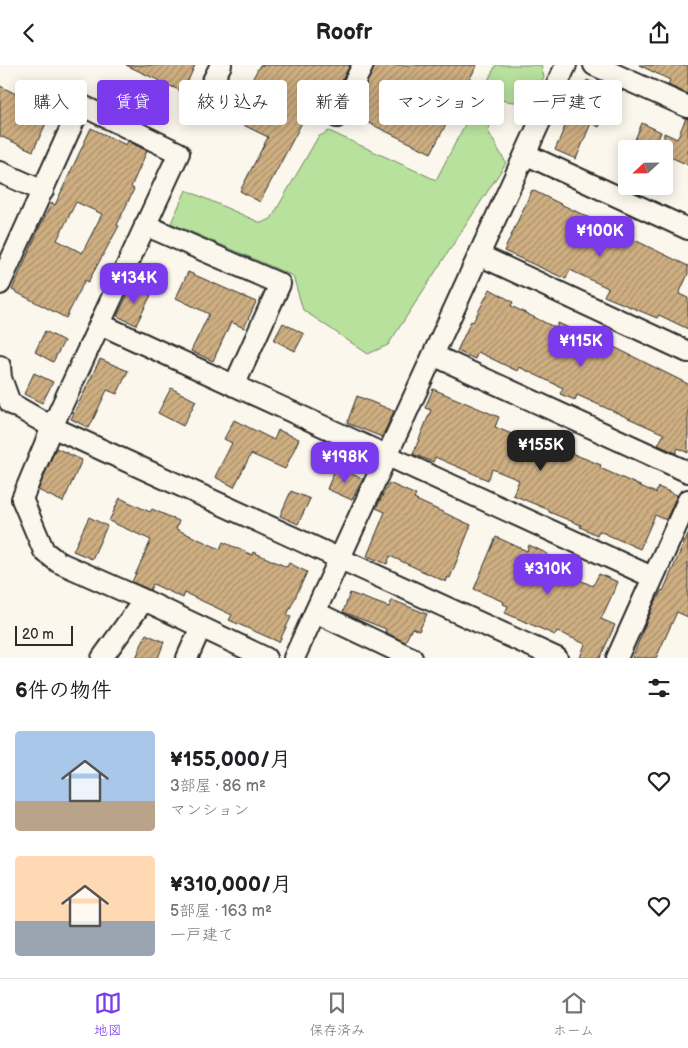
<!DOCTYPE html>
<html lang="ja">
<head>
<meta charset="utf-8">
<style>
  :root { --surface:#fff; --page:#f6f6f6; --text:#202124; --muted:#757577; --line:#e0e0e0; --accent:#7c3aed }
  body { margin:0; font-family:"Balsamiq Sans","Klee One",sans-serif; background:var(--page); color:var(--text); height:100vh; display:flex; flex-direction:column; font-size:19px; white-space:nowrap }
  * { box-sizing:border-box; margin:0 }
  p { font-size:16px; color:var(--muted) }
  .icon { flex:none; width:28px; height:28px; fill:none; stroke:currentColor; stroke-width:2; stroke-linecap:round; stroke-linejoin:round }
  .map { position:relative; height:593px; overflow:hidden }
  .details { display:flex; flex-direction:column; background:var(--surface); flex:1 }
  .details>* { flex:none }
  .banner { position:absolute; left:15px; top:15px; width:659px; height:45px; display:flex; gap:10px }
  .needle { width:32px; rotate:248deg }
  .fabs { position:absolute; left:618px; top:75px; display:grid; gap:10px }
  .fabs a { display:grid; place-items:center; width:55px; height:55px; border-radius:5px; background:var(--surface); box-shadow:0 2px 12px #0003; font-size:25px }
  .scale { position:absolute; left:15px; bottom:12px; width:58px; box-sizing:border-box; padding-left:5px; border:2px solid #2b2b2b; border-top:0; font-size:14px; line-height:18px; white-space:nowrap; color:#2b2b2b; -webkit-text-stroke:4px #fbf7ec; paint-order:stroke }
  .price { position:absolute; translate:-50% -42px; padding:0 11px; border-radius:10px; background:var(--accent); color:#fff; font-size:16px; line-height:32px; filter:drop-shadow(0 1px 2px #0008) }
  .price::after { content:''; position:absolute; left:50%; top:30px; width:15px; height:11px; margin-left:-8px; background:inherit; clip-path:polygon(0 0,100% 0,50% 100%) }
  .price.current { background:#222; color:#fff }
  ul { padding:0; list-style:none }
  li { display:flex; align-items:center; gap:15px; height:125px; padding:0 15px }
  li span { display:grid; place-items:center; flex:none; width:140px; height:100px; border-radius:5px; color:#555 }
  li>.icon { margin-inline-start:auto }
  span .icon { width:60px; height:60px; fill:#fffc; stroke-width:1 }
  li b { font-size:21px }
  h2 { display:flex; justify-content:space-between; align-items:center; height:60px; padding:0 15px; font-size:21px }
  .tag { padding:0 18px; border-radius:5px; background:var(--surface); box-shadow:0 2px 12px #0003; font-size:18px; line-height:45px }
  .tag.current { background:var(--accent); color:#fff }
  header { display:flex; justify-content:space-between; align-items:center; height:65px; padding:0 15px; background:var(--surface); font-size:22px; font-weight:700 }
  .tabs { display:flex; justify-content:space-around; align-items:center; height:70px; border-top:1px solid var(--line); background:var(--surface); font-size:14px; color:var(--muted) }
  .tabs a { display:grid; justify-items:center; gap:2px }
  .tabs .current { color:var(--accent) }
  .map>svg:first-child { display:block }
  .grass { fill:#b7e19d; stroke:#718664 }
  .building { fill:url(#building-hatch); stroke:#2b2b2b; fill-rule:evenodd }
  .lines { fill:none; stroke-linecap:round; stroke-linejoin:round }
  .street-casing { stroke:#2b2b2b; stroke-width:24 }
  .street { stroke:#fbf7ec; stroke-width:20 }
</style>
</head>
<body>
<header><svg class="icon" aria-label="back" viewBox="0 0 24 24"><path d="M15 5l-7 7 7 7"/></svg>Roofr<svg class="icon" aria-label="share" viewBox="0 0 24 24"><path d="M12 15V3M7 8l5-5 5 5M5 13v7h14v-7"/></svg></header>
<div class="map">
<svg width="688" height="593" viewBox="0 0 688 593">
  <defs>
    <pattern id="building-hatch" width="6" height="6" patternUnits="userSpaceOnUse" patternTransform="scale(1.25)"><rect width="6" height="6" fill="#cfaf82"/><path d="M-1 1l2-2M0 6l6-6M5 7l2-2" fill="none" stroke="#a88f6b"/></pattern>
  </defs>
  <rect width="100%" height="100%" fill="#fbf7ec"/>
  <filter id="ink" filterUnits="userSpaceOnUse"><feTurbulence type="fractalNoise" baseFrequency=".02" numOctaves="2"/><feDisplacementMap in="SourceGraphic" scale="10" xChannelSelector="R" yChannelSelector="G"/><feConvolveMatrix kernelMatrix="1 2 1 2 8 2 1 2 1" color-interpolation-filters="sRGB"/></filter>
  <g filter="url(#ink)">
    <path class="grass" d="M496 0H541L544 12 530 39 499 35 488 66 506 98 388 280 368 289 303 245 293 211 171 158 186 125 261 158 271 154 318 72 329 66 436 115Z"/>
    <path class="building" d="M126 0H195L183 27Z
      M260 0H350L330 39 315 33 260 137 240 126 268 72 231 54Z
      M375 0H477L431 88 352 50Z
      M639 0H688V29L668 20 670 15Z
      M587 15 608 24 599 44 606 47 599 62 591 58 576 94 555 85 571 47 561 42 572 18 584 24Z
      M0 21 24 33 21 39 49 52 33 86 0 71Z
      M686 53 688 54V100L664 89V68L677 74Z
      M642 58 661 67 654 84 634 77Z
      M91 63 126 80 128 76 147 86 131 122 134 124 117 160 119 161 88 217 85 215 66 253 12 225 41 159 52 138 55 140ZM76 137 102 149 82 188 57 175Z
      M532 125 688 201V209L679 229 688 233V264L659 250 657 253 604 231 608 223 570 205 566 214 504 186Z
      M188 207 256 237 244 263 231 257 213 296 191 286 209 249 176 233Z
      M132 221 151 230 136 260 117 251Z
      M490 224 513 237 511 241 556 263 558 258 591 273 592 271 688 319V388L678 383 676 388 658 380 664 369 577 330 575 335 560 329 563 323 519 302 517 306 478 287 475 294 457 286 471 256 473 257Z
      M283 258 304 269 295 286 274 275Z
      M45 266 64 276 53 297 35 287Z
      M100 294 128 306 117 329 107 325 89 363 71 354Z
      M34 308 53 317 42 338 24 329Z
      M171 323 196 336 183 361 158 348Z
      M433 324 499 352 495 362 535 379 539 370 568 382 566 386 601 400 600 403 656 428 658 422 677 430 666 455 655 450 640 484 599 466 597 470 580 462 581 460 549 447V445L513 430 519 415 492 404 488 415 435 392 433 397 413 389 431 345 425 343Z
      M357 331 394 346 382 372 347 358Z
      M234 355 274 375 278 365 299 374 285 404 251 389 234 422 215 412 232 378 224 374Z
      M56 383 82 395 63 437 38 425Z
      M336 402 363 414 352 435 327 424Z
      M389 418 416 430 414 434 471 460 450 513 448 512 446 517 390 491 387 499 367 491 385 447 376 443Z
      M291 426 310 434 298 459 280 451Z
      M120 433 150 447 152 444 179 456 176 464 220 484 223 477 252 490 253 487 287 502 289 498 307 507 287 550 291 552 279 577 229 555 232 550 185 528 183 533 153 519 150 525 132 517 151 475 109 456Z
      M89 452 107 461 92 494 73 486Z
      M688 469V552L677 547 656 593H632L653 541 662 525 663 526Z
      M496 472 527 486 529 480 548 489 544 499 593 521 599 509 618 517 601 554 615 560 600 593H580L585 579 557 566 555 570 505 548 508 541 503 539 504 537 474 524Z
      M350 528 389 542 392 535 427 549 419 566 412 563 405 577 385 567 386 564 343 547Z
      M146 569 164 577 158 593H136Z"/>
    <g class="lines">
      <g class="street-casing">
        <path id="street" d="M594 0 688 42
          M206 29 221 0
          M337 52 363 0
          M525 89 688 164
          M0 107 43 126
          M145 160 280 219 234 321
          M479 190 688 287
          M0 219 81 40 179 88 52 362 22 434 44 486 58 497 144 535 266 593
          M100 259 652 512
          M433 290 688 407
          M0 301 1 313 10 338 52 362 557 593
          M315 547 412 593
          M102 593 144 535
          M187 593 201 562
          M294 593 566 0
          M617 593 688 435"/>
      </g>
      <use href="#street" class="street"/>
    </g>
  </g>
</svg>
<div class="fabs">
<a><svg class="needle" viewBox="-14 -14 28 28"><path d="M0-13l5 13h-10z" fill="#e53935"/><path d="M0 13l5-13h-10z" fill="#757577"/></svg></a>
</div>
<div class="scale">20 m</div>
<b class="price" style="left:600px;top:193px">¥100K</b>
<b class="price" style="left:134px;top:240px">¥134K</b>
<b class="price" style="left:581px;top:303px">¥115K</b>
<b class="price current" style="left:541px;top:407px">¥155K</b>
<b class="price" style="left:345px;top:419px">¥198K</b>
<b class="price" style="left:548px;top:531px">¥310K</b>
<div class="banner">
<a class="tag">購入</a>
<a class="tag current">賃貸</a>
<a class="tag">絞り込み</a>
<a class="tag">新着</a>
<a class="tag">マンション</a>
<a class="tag">一戸建て</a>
</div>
</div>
<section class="details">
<h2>6件の物件<svg class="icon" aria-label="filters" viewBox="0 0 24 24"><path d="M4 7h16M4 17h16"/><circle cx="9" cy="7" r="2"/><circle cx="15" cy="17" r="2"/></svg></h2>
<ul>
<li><span style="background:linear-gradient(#a9c7e8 70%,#b9a48a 0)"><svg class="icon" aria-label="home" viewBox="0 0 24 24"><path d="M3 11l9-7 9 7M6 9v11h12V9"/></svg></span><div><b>¥155,000/月</b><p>3部屋 · 86 m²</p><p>マンション</p></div><svg class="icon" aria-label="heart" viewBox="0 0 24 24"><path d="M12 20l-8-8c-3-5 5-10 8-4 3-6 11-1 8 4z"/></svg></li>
<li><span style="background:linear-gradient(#ffd9b3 65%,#9aa5b1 0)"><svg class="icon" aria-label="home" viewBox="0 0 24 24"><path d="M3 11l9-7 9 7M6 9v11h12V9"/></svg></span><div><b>¥310,000/月</b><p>5部屋 · 163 m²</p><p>一戸建て</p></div><svg class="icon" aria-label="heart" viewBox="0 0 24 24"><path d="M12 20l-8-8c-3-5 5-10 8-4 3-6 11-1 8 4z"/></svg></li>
</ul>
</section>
<nav class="tabs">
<a class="current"><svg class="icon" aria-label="map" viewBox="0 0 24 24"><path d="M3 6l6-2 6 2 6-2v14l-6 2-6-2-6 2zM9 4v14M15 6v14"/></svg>地図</a>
<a><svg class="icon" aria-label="saved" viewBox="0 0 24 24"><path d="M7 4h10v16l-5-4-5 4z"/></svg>保存済み</a>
<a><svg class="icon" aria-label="home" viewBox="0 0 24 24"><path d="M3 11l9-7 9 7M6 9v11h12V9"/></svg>ホーム</a>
</nav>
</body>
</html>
